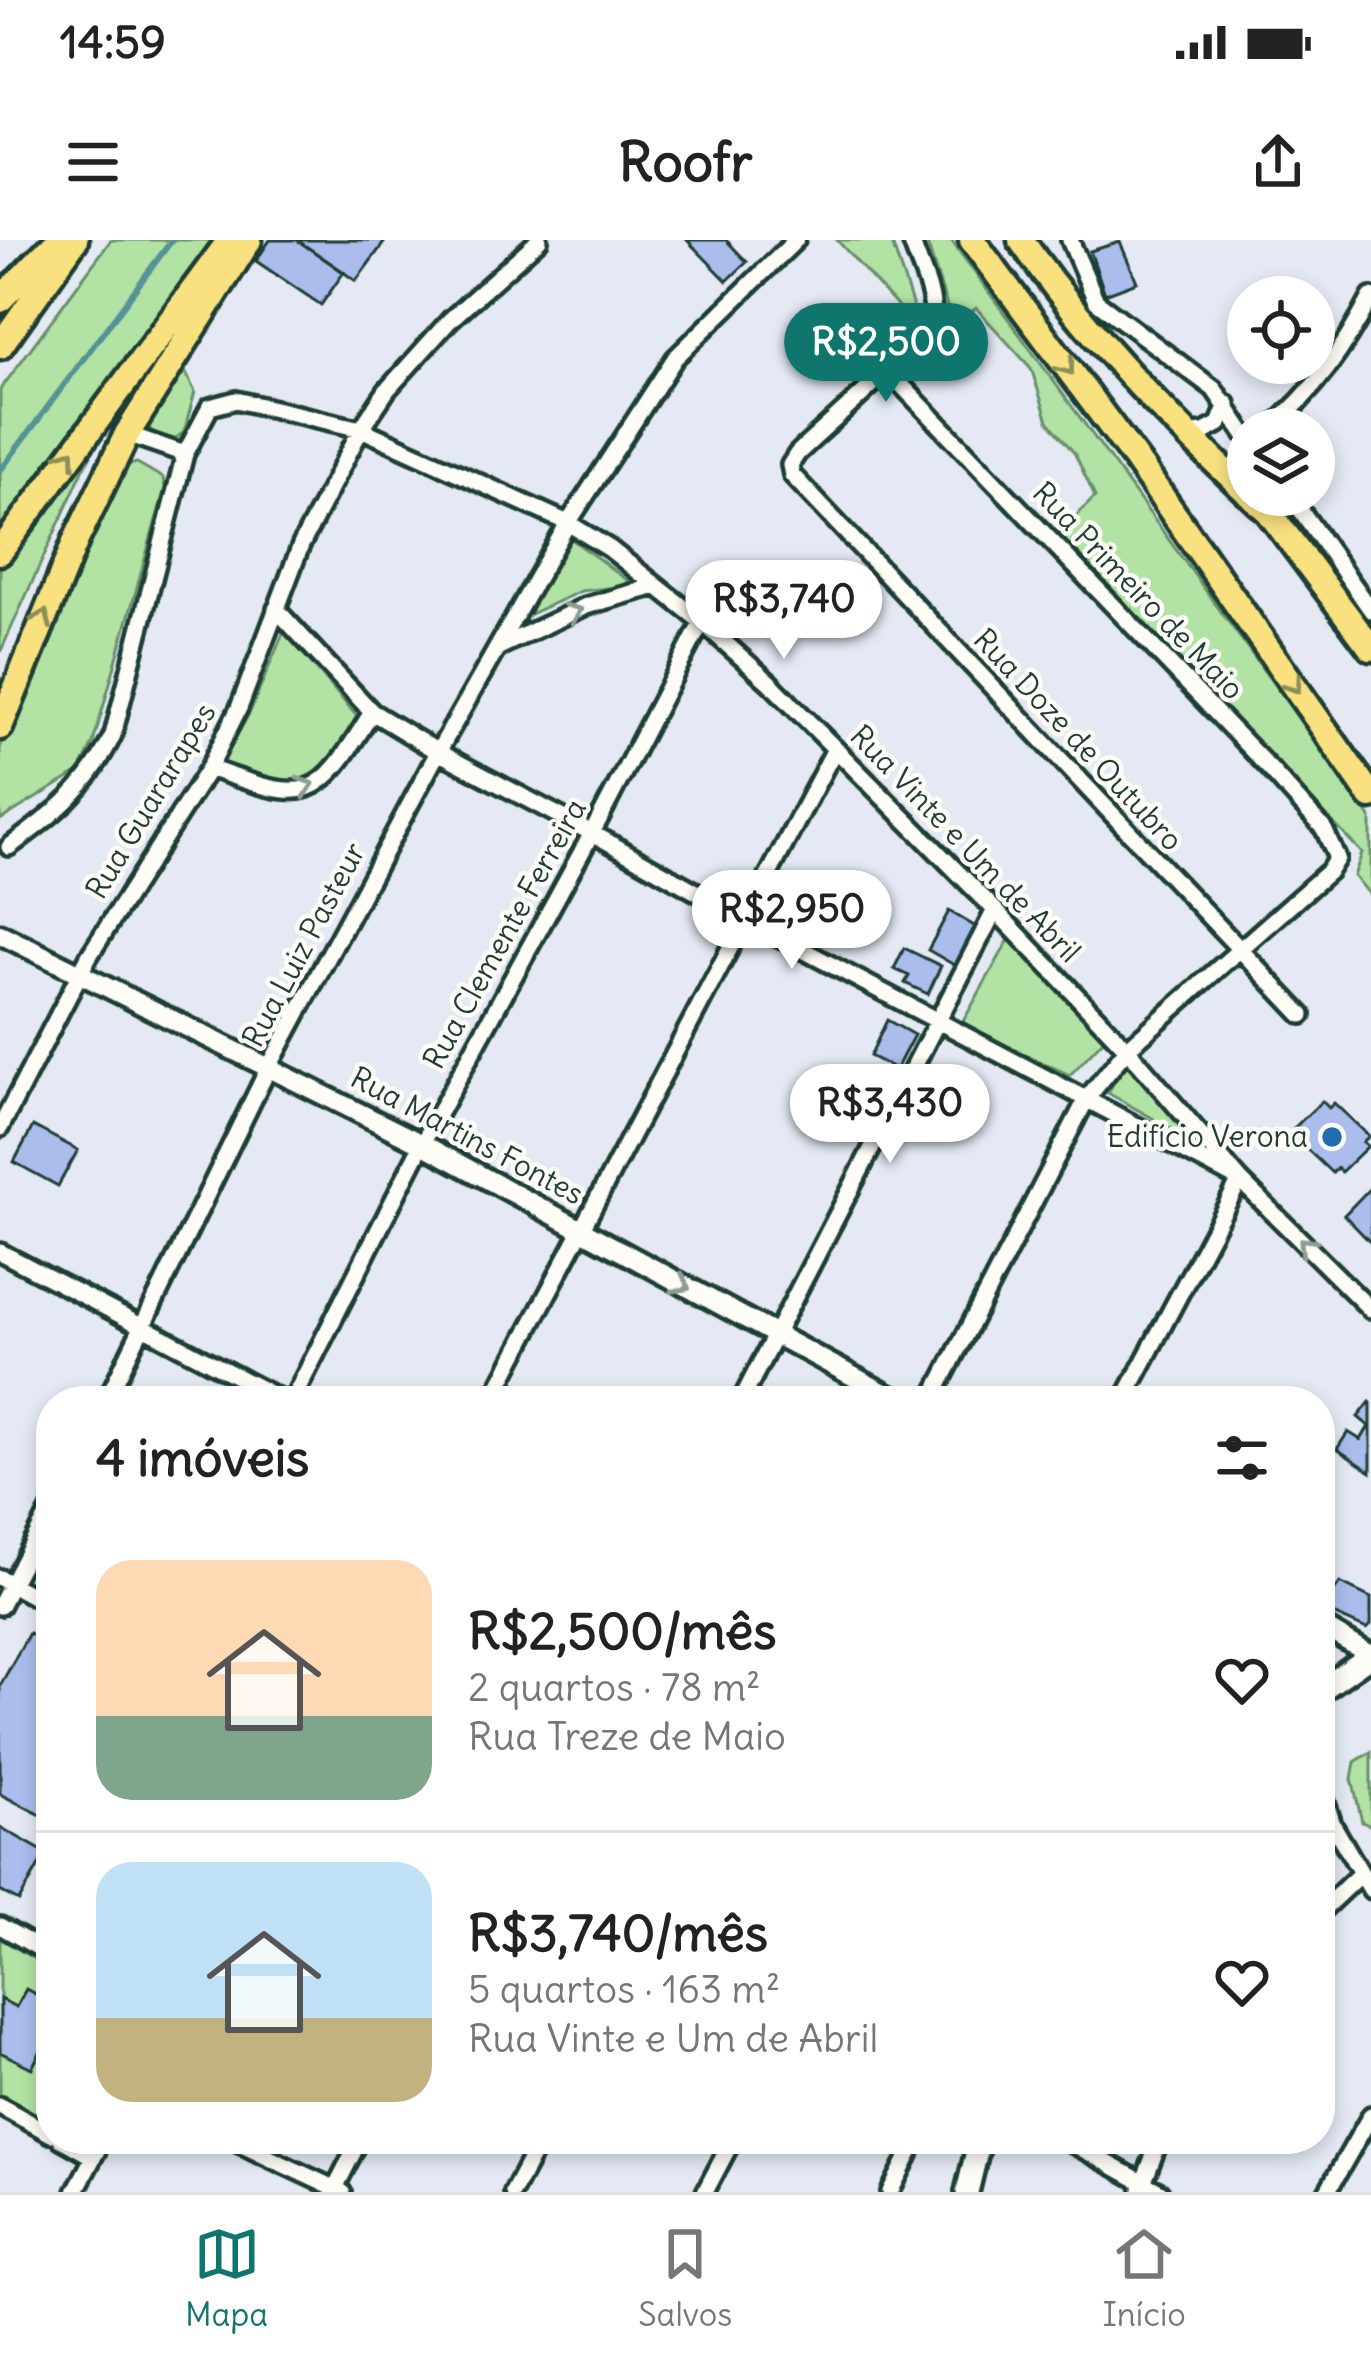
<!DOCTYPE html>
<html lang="pt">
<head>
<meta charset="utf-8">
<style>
  :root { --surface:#fff; --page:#f2f2f2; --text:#222; --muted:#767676; --line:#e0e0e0; --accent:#0f766e }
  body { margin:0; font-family:Delius,sans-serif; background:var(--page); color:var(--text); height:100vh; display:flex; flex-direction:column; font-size:45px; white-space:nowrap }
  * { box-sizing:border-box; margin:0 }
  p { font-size:39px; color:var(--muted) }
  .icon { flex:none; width:66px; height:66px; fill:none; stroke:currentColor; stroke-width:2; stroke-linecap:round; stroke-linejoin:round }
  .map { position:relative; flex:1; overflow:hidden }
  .panel { position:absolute; left:36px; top:1146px; width:1299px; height:768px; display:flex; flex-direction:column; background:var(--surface); border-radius:48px; box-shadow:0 6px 18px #0003 }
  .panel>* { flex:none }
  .buttons { position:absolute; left:1227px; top:36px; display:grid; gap:24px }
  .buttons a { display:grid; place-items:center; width:108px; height:108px; border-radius:50%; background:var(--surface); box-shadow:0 6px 18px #0003; font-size:60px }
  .price { position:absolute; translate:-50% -102px; padding:0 27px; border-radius:42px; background:#fff; color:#222; font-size:39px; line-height:78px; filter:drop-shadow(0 3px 6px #0008) }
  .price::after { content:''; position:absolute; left:50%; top:72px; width:36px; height:27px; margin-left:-18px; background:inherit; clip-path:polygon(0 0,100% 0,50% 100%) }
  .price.selected { background:var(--accent); color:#fff }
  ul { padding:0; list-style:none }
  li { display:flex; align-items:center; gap:36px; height:300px; padding:0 60px }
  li+li { border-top:3px solid var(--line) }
  li span { display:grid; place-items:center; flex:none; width:336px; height:240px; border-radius:36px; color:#555 }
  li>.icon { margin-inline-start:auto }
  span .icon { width:144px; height:144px; fill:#fffc; stroke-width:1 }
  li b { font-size:51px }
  h2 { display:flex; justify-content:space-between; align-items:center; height:144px; padding:0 60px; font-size:51px }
  .status { display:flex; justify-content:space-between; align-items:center; height:84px; padding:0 60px; background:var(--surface); direction:ltr }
  .status svg { height:33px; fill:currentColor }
  header { display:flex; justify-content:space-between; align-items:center; height:156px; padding:0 60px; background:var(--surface); font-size:54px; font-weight:700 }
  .menu { display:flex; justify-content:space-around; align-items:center; height:168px; border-top:3px solid var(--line); background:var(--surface); font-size:33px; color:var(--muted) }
  .menu a { display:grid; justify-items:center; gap:6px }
  .menu .selected { color:var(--accent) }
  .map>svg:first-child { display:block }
  .green { fill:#b2e3a4; stroke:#68906c; stroke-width:3 }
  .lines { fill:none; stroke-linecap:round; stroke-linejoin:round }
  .stream { stroke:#579396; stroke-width:6 }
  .building { fill:#aabdec; stroke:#1f3d34; stroke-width:3 }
  .minor-casing { stroke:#1f3d34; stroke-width:24 }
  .tertiary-casing { stroke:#1f3d34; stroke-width:27 }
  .secondary-casing { stroke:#1f3d34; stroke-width:30 }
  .primary-casing { stroke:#1f3d34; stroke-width:33 }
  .trunk-casing { stroke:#1f3d34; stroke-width:33 }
  .minor { stroke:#fdfcf7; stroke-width:15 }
  .tertiary { stroke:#fdfcf7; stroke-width:18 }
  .secondary { stroke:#fdfcf7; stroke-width:21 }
  .primary { stroke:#fae180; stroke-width:24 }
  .trunk { stroke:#fae180; stroke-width:24 }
  .oneway { stroke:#8c8f5a }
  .oneway2 { stroke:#8e9c96 }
  .poi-dot { fill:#1f6fb2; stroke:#fdfcf7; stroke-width:4.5 }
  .labels { text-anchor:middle; stroke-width:9; stroke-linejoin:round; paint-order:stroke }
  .street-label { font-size:30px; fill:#1f3d34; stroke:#fdfcf7 }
  .poi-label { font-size:30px; fill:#1f3d34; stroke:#fdfcf7; text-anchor:end }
</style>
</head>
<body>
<div class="status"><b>14:59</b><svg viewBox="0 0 49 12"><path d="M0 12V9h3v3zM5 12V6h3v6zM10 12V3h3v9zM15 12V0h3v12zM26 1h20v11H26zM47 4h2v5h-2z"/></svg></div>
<header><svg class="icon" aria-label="menu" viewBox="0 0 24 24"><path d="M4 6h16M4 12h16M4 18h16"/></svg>Roofr<svg class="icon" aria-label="share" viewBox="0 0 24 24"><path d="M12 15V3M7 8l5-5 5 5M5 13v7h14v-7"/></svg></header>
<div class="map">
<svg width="1371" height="1952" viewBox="0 0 1371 1952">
  <rect width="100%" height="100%" fill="#e4e9f4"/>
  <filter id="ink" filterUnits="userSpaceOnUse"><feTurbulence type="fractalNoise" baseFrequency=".00833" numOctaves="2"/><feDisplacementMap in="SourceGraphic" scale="24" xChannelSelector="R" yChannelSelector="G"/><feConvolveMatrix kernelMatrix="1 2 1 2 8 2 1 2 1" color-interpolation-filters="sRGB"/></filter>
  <g filter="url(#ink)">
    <path class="green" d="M111 0H216L0 304V150Z
      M837 0H891L914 70 907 77Z
      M926 0H951L1371 578V656L1354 636 1362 613 1058 294 1095 257 1075 214 1048 181 1031 128 976 68 954 88Z
      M181 123 195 152 184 192 174 200 157 197 148 187Z
      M115 170 83 230 0 413V328Z
      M137 223 163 238 165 248 93 503 80 531 0 580V508L112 244 126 225Z
      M566 295 634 345 581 351 521 378Z
      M284 391 360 480 314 545 283 550 218 528 250 472Z
      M1011 696 1106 797 1070 835 961 785Z
      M1128 817 1202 906 1108 853Z
      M1371 1512V1586L1362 1582 1352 1539 1355 1522Z
      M0 1698 51 1729V1882L0 1854Z"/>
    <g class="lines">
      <path class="stream" d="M0 231 172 0"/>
    </g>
    <path class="building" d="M270 0H297L344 32 321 65 256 21Z
      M297 0H386L356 41Z
      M687 0H726L747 22 727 41Z
      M1120 2 1137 42 1105 54 1090 11Z
      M949 671 976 687 956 726 928 710Z
      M904 708 941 726 928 754 905 743 909 736 894 729Z
      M887 780 914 795 896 829 870 816Z
      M1322 861 1329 868 1334 863 1369 896 1363 902 1368 906 1341 932 1337 928 1332 933 1294 897 1299 893 1294 888Z
      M33 886 78 910 58 946 14 922Z
      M1371 947V1003L1344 975Z
      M1370 1162 1371 1163V1232L1337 1209 1348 1192 1361 1200 1369 1186 1358 1177Z
      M1340 1343 1371 1358V1385L1367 1389 1322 1369Z
      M29 1393 51 1405V1580L0 1554V1446Z
      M0 1587 46 1613 19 1661 0 1651Z
      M26 1749 51 1763V1791L32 1828 0 1812V1759L16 1767Z"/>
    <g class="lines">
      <g class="minor-casing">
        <path id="minor" d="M911 0C918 22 932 49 933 72 933 96 820 191 797 214L790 225 792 235 1302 775
          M1070 0 1096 61 1214 149 1248 199
          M887 130 1270 529 1324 589 1337 618 1329 631 1127 809 1087 858 931 1161
          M1269 189C1314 153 1345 107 1371 57
          M127 194 185 214
          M1185 194 1204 192 1219 184 1227 164
          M1290 255 1371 370
          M276 369 372 472 438 512 592 593 746 680 1232 936
          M499 407 586 366 656 346
          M209 528C309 564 316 564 372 472
          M9 607C56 572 87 549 113 495L185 214 210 167 236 160 361 189 568 283 610 309 702 382 770 443 995 670 1127 809 1240 940 1371 1070
          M0 888 89 716 209 528 239 468 301 305 361 189 387 150 450 80 539 0
          M0 1012 284 1161
          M106 1161 270 825 438 512 568 283 675 118 796 0
          M292 1161 422 904 592 593 702 382
          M491 1161 835 509
          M741 1161 995 670
          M1123 1161 1240 940
          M0 1338 51 1366
          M0 1366 51 1268
          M1320 1544 1333 1585 1371 1650
          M1320 1672 1359 1635
          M0 1686 51 1715
          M0 1866 51 1894
          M61 1899 93 1917
          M229 1899 342 1952
          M1064 1899 1160 1952
          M1141 1949 1160 1899
          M75 1952 103 1899
          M333 1952 360 1899
          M513 1952 541 1899
          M705 1952 733 1899
          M890 1952 917 1899
          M1327 1952 1371 1875"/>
      </g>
      <g class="tertiary-casing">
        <path id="tertiary" d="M0 694 422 904 899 1161
          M1320 1385 1371 1415"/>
      </g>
      <g class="secondary-casing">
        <path id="secondary" d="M1320 1451 1371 1415
          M967 1952 980 1899"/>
      </g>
      <g class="primary-casing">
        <path id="primary" d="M972 0 1134 217 1371 556
          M1021 0C1086 94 1165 175 1248 253
          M1251 255 1269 272 1371 408"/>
      </g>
      <g class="trunk-casing">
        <path id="trunk" d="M0 60 58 0
          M0 106 75 0
          M0 312 230 0
          M0 487 76 300 127 194 249 0"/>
      </g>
      <use href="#minor" class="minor"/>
      <use href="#tertiary" class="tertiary"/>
      <use href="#secondary" class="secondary"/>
      <use href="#primary" class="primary"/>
      <use href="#trunk" class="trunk"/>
    </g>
    <defs><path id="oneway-chevron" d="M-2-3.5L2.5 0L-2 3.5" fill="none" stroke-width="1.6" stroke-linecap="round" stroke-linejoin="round" transform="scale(3)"/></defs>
    <g class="oneway">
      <use href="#oneway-chevron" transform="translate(1067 127) rotate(53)"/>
      <use href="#oneway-chevron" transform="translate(68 217) rotate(-54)"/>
      <use href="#oneway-chevron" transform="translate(43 378) rotate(-67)"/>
      <use href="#oneway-chevron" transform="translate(1294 445) rotate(55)"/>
    </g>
    <g class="oneway2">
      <use href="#oneway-chevron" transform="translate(574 372) rotate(-22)"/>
      <use href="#oneway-chevron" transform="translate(306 546) rotate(-19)"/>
      <use href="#oneway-chevron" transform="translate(1306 1005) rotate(-135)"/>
      <use href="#oneway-chevron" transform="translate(682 1045) rotate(28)"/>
    </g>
  </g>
  <circle class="poi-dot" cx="1332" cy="897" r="12"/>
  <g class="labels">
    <g class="street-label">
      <text transform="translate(1138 351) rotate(46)" y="10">Rua Primeiro de Maio</text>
      <text transform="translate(1078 500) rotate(47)" y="10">Rua Doze de Outubro</text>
      <text transform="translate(151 561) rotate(-59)" y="10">Rua Guararapes</text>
      <text transform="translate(965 604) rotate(46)" y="10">Rua Vinte e Um de Abril</text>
      <text transform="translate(505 694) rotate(-61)" y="10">Rua Clemente Ferreira</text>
      <text transform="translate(304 705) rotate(-62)" y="10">Rua Luiz Pasteur</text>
      <text transform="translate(467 896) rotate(28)" y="10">Rua Martins Fontes</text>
    </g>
    <g class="poi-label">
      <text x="1308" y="907">Edifício Verona</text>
    </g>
  </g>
</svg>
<div class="buttons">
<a><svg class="icon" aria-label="locate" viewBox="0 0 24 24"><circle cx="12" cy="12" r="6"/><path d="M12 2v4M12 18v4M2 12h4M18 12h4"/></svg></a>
<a><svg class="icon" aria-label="layers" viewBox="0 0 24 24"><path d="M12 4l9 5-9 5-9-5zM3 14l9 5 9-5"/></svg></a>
</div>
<b class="price selected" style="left:886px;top:165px">R$2,500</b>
<b class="price" style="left:784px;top:422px">R$3,740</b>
<b class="price" style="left:792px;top:732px">R$2,950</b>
<b class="price" style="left:890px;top:926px">R$3,430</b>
<section class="panel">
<h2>4 imóveis<svg class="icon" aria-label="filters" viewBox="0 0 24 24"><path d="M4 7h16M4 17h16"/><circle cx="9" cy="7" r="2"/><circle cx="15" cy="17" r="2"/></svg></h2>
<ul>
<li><span style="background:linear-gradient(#ffd9b3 65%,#7fa58c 0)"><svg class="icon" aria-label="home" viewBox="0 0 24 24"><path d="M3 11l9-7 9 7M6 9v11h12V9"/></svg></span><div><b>R$2,500/mês</b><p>2 quartos · 78 m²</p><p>Rua Treze de Maio</p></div><svg class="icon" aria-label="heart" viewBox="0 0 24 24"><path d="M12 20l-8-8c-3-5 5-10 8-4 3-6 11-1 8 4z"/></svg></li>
<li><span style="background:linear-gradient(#bfe0f5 65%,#c2b280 0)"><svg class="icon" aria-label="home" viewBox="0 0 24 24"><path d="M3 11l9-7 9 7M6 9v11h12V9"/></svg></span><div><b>R$3,740/mês</b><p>5 quartos · 163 m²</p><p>Rua Vinte e Um de Abril</p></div><svg class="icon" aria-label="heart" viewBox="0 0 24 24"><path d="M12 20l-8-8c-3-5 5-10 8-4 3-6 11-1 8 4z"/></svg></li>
</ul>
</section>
</div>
<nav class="menu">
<a class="selected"><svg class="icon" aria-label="map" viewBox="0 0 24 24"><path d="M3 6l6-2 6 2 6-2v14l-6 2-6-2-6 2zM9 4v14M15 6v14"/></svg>Mapa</a>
<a><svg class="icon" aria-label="saved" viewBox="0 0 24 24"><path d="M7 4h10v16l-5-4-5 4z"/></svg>Salvos</a>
<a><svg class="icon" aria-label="home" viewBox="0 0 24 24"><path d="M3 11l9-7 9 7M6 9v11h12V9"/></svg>Início</a>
</nav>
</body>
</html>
